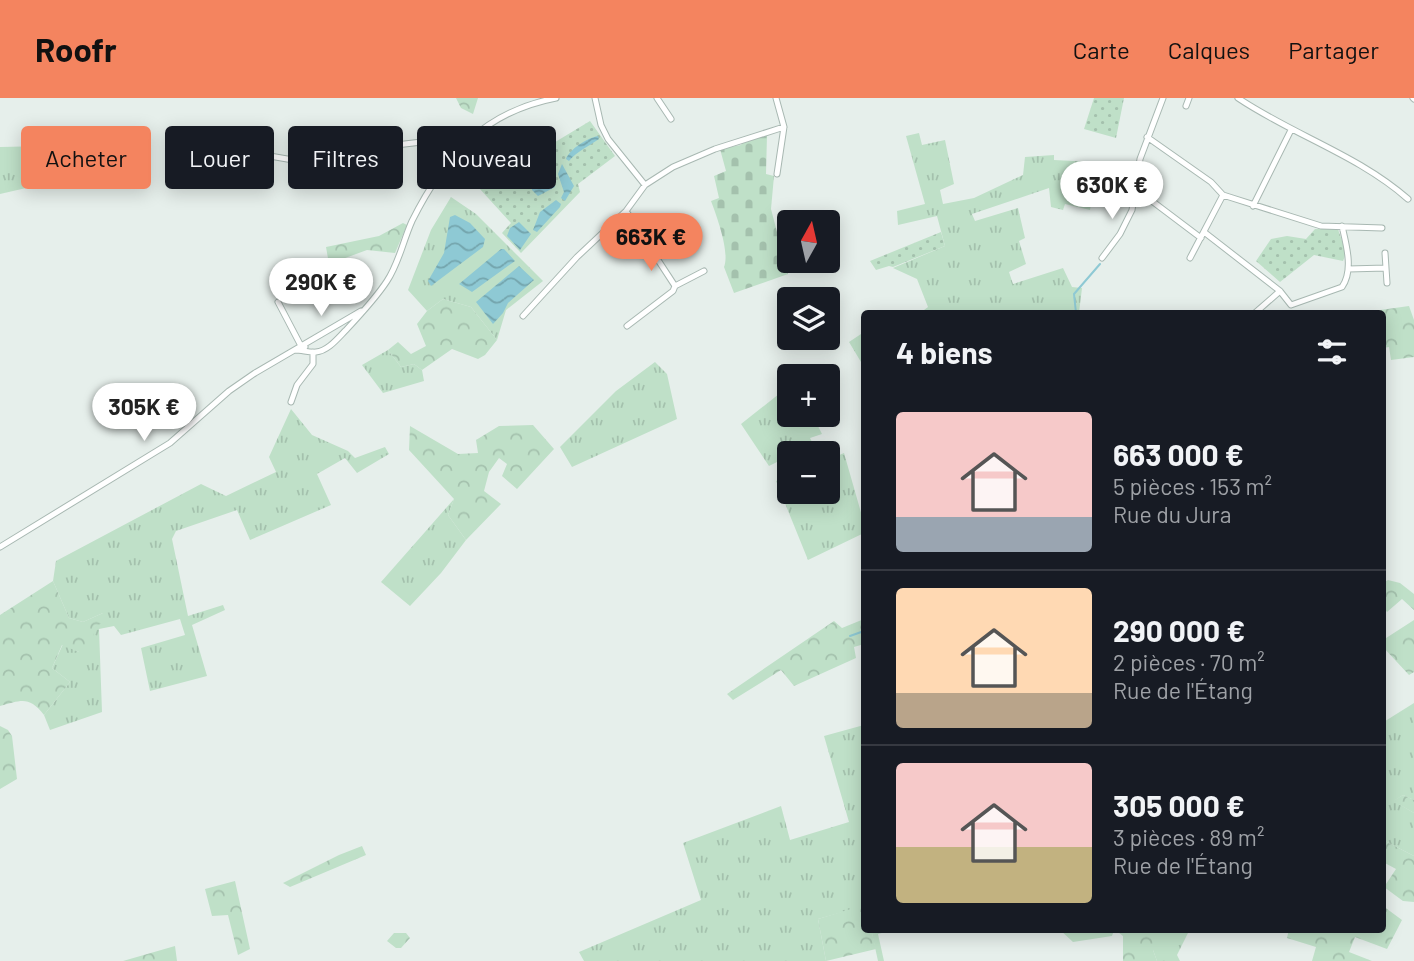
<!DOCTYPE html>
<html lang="fr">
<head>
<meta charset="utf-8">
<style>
  :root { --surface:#171b24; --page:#242831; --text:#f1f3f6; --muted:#9ea1a6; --line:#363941; --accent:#f4845f }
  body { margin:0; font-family:Barlow,sans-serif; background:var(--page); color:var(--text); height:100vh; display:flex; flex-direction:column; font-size:26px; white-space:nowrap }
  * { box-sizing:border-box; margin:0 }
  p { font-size:23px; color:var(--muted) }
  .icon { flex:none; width:38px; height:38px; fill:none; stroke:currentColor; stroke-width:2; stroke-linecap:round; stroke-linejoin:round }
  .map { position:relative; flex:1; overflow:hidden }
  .details { position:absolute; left:861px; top:212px; width:525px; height:623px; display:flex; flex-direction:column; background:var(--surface); border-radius:7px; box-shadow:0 4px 18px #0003 }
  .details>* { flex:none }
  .banner { position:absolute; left:21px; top:28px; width:665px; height:63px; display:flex; gap:14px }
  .needle { width:46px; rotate:8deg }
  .fabs { position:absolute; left:777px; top:112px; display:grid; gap:14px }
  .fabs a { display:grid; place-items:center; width:63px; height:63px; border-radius:7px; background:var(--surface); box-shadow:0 4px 18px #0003; font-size:35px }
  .price { position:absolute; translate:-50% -60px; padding:0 16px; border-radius:24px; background:#fff; color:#222; font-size:23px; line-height:46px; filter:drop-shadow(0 2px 4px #0008) }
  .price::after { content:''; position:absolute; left:50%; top:42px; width:21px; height:16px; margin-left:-10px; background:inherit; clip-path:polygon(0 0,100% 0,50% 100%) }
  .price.selected { background:var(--accent); color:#111 }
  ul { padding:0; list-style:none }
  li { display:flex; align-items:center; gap:21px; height:175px; padding:0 35px }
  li+li { border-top:2px solid var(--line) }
  li span { display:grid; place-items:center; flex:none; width:196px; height:140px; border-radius:7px; color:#555 }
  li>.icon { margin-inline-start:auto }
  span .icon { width:84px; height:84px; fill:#fffc; stroke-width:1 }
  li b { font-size:30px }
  h2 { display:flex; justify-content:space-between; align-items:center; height:84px; padding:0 35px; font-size:30px }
  .tag { padding:0 24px; border-radius:7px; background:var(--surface); box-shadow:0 4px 18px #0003; font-size:24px; line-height:63px }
  .tag.selected { background:var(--accent); color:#111 }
  header { display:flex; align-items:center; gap:42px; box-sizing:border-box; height:98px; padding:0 35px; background:var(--accent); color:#111 }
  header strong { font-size:33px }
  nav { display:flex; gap:38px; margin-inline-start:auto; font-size:24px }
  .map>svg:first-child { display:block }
  .grass { fill:url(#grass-tufts) }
  .forest { fill:url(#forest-crowns) }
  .cemetery { fill:url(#cemetery-stones) }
  .park { fill:url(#park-dots) }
  .water { fill:url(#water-waves) }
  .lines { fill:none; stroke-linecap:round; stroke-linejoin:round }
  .stream { stroke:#8ec9d4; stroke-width:2 }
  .minor-casing { stroke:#a8b8b2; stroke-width:7 }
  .minor { stroke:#fff; stroke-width:5 }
</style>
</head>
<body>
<header>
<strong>Roofr</strong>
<nav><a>Carte</a><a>Calques</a><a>Partager</a></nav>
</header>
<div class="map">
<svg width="1414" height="863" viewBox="0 0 1414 863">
  <defs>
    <pattern id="grass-tufts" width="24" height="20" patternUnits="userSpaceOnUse" patternTransform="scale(1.75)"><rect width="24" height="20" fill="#bfe0c8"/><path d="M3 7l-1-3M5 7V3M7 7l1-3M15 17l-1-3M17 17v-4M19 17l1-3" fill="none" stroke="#a4c1ad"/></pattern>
    <pattern id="forest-crowns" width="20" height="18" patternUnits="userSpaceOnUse" patternTransform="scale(1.75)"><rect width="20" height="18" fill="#bfe0c8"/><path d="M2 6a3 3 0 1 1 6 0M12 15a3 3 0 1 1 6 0" fill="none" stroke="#a4c1ad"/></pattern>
    <pattern id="cemetery-stones" width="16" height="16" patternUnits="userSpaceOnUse" patternTransform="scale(1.75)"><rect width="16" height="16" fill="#bfe0c8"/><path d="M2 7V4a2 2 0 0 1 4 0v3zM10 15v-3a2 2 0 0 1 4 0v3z" fill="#a4c1ad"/></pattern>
    <pattern id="park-dots" width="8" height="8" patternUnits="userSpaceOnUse" patternTransform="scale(1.75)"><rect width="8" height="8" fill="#bfe0c8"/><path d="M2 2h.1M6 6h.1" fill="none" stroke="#a4c1ad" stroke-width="1.8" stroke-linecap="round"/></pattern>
    <pattern id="water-waves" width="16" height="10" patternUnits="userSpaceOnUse" patternTransform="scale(1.75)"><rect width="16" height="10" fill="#8ec9d4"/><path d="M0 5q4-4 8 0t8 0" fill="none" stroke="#74a5ad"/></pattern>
  </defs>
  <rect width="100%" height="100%" fill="#e6efeb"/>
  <path class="grass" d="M919 35 922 47 945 42 954 86 940 92 943 106 974 100 1023 77 1025 59 1054 57V62L1094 64 1098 69 1090 112 1065 106 1063 112 1051 109 1049 90 972 116 975 123 1018 110 1025 140 1019 143 1026 166 1009 174 1013 186 1063 170 1072 189 1082 190 1079 215H920L928 209 917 181 893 170 945 148 937 118 898 127 897 113 925 106 906 38Z
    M47 48 48 85 0 96V49Z
    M451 99 476 116 543 183 506 212 497 242 471 209 443 201 427 213 408 192 431 132Z
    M864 234V269L849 244Z
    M388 252 401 269 414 266 422 272 424 283 383 295 362 267Z
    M655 264 667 276 677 321 572 369 560 349 616 293Z
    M789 288V317H798L801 324 813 318 822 336 810 340 813 346 794 355H789V358L769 368 741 326Z
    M291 311 312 337 348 353 355 360 385 349 389 356 357 375 345 360 317 376 331 407 250 442 237 412 176 433 172 441 188 518 223 507 225 512 192 527 207 578 150 593 141 550 185 537 180 521 121 537 114 528 99 531 102 614 50 632 44 617 70 584 52 570 63 546 79 554 103 515 83 524 69 520 53 483 56 463 201 386 226 398 276 374 269 359Z
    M844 355 864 425V435L808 462 776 383 789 377V394H828V362Z
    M454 401 448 417 466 442 441 475 410 508 381 484Z
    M1414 605V702L1403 697 1394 703 1414 715V758L1383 742 1382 625Z
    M864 627V808L818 821 826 863H584L579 854 701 802 683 745 781 708 790 742 849 724 824 638Z
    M871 831H897L878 836 884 863H878Z
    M1059 831H1114V832L1112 838 1073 844Z
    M1153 831H1190L1177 857 1180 863H1157L1153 852Z"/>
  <path class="forest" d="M456 0H478L473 16 461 10Z
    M403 125 407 127 395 155 367 152 329 166 326 149 379 138Z
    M443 201 471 209 497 242 485 257 478 261 452 251 422 272 414 266 401 269 388 252 398 244 411 256 426 248 417 226 427 213Z
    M1409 208 1414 222V259L1391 262 1389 249 1383 250 1382 215H1359Z
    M533 327 554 351 517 391 502 378 507 366 499 360 489 374 484 393 501 406 466 442 448 417 454 401 409 352 410 328 458 356 478 355 476 342 499 328Z
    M1388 482 1400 485 1414 496V512L1402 501 1387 514 1383 509V485Z
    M53 483 69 520 83 524 103 515 111 522 95 528 91 555 79 554 62 547 52 570 70 584 44 617C29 598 22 602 0 608V517Z
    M864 521V546L854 549 856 560 794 588 781 572 733 602 727 596 834 523 842 530Z
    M1414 522V574L1409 577 1383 549V542Z
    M0 628 8 632 12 638 17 681 0 691Z
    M1403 697 1414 702V715L1393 703Z
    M1383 742 1414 758V804L1403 803 1384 789 1396 771 1383 764Z
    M362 748 366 757 290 789 283 785 339 757Z
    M235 783 250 851 238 857 228 817 212 818 205 791Z
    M864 807V831H871L876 851 826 863 818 821Z
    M1383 808 1402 822 1387 851 1355 839 1349 854 1372 863H1312L1316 849 1287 840 1289 831H1382Z
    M1114 831H1153V852L1157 863H1123V838Z
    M394 835H406L410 840 401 850H396L387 843Z
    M175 848 177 863H123Z"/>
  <path class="cemetery" d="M767 37 766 76 774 78 771 111 788 176 734 195 724 169C730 154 717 119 711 103L719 100 714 78 726 73 720 51 741 47 742 45Z"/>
  <path class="park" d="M1094 0H1124L1116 40 1084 31Z
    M590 23 615 58 578 86 580 94 521 155 502 135 511 125 479 90Z
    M1315 131H1338C1341 141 1348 154 1343 163L1314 157 1280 184 1256 163 1271 141 1287 138 1306 141Z
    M941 134 945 148 893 169 889 168 876 172 870 163Z"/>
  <path class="water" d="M598 38 599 41C589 48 576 54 569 63L566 61C570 51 587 40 598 38Z
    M562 66 574 88 565 103 561 100 564 94 558 76Z
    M546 69 555 89 538 98 532 92 531 79Z
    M556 102 561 106 560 109 537 134 533 132 540 114Z
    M455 117 470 125 485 141 483 149 431 188 428 183 444 155 450 119Z
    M519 124 531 136 520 152 507 138 510 130Z
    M501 151H504L515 163 472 194 459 186Z
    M519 168 534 182 508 205 503 215 493 226 476 204Z"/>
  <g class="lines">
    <path class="stream" d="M1076 215 1074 196 1100 166
      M850 538 864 533"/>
    <g class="minor-casing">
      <path id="minor" d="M595 0 601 27 608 41 645 87
        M657 0 671 21
        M776 0 784 29 777 76
        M1238 0C1293 37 1358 57 1408 101
        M1413 0 1414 1
        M1186 8 1189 0
        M1147 39 1211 84 1223 97 1321 128 1382 130
        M264 57 293 62 354 52 447 41H460L466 45
        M1136 91 1201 140
        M1253 108 1291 32
        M626 113 675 188 673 193 627 228
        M1204 134 1280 193 1291 207 1342 189C1354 172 1346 146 1342 128
        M1385 155 1387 185
        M1102 160 1120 136 1132 112 1140 61 1163 0
        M1190 160 1223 97
        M1348 171 1386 170
        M675 188 704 173
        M278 204 300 246 305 249
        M1255 215 1280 193
        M523 218 577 159 626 113 645 87 673 69 715 51 784 29
        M295 252C302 252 310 255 316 254 328 253 338 240 346 232 360 217 376 200 387 183 399 165 403 143 412 123 444 59 483 14 556 0
        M291 304 297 287 313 266V254
        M0 449 170 345 229 293 255 275 361 213"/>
    </g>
    <use href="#minor" class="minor"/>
  </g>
</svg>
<div class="fabs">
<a><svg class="needle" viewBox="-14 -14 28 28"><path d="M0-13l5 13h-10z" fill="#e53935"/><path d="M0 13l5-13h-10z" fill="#9ea1a6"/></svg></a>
<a><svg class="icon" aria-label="layers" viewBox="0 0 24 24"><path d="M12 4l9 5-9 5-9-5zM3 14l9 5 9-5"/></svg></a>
<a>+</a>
<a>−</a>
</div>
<b class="price" style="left:1112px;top:123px">630K €</b>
<b class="price selected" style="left:651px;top:175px">663K €</b>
<b class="price" style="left:321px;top:220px">290K €</b>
<b class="price" style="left:144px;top:345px">305K €</b>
<div class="banner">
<a class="tag selected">Acheter</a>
<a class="tag">Louer</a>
<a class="tag">Filtres</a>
<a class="tag">Nouveau</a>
</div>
<section class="details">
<h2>4 biens<svg class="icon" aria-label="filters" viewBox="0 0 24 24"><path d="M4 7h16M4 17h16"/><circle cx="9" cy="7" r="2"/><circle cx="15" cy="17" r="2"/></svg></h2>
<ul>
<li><span style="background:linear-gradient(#f6c9c9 75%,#9aa5b1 0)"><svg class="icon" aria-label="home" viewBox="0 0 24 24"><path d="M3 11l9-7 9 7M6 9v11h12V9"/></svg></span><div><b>663 000 €</b><p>5 pièces · 153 m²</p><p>Rue du Jura</p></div></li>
<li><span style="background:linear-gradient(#ffd9b3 75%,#b9a48a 0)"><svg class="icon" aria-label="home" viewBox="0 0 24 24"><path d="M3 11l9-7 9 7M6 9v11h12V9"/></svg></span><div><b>290 000 €</b><p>2 pièces · 70 m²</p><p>Rue de l'Étang</p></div></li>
<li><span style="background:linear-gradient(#f6c9c9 60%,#c2b280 0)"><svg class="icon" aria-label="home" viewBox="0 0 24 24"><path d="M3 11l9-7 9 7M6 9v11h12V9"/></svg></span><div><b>305 000 €</b><p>3 pièces · 89 m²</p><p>Rue de l'Étang</p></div></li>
</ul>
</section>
</div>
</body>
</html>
